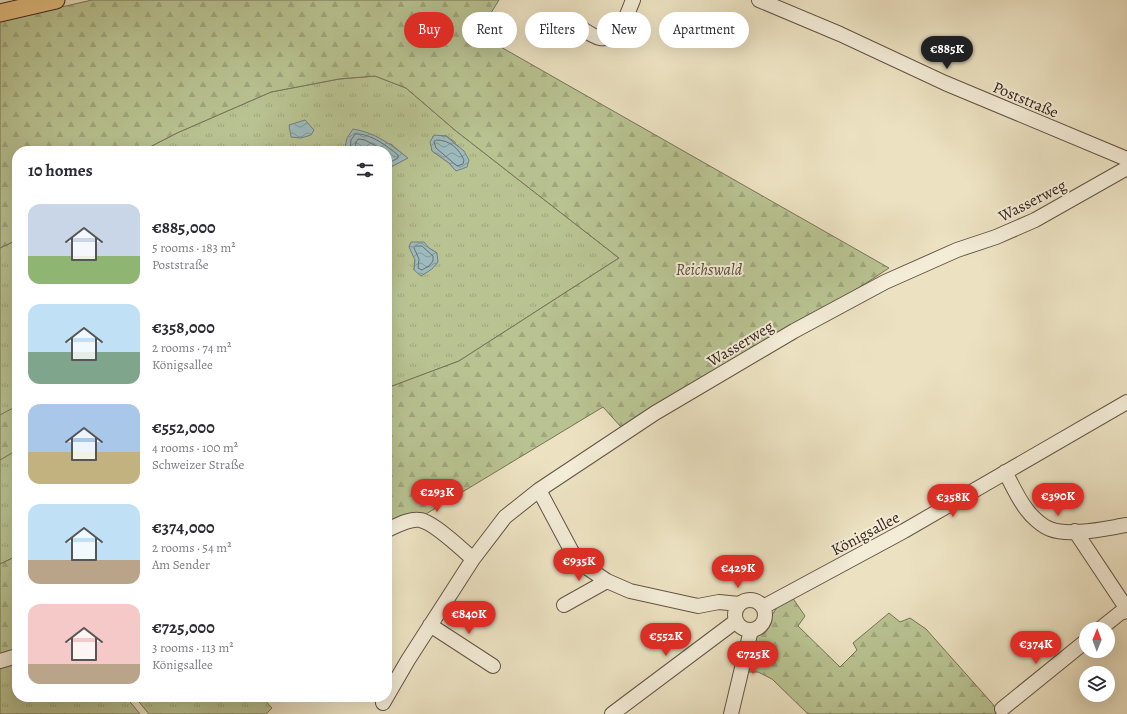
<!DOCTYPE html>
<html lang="en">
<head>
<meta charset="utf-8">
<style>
  :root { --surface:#fff; --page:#f7f7f7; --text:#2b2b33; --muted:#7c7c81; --accent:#d93025 }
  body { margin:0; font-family:Alegreya,serif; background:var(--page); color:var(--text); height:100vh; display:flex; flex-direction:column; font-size:15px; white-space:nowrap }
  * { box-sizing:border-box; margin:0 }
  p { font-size:13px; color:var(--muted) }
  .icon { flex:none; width:22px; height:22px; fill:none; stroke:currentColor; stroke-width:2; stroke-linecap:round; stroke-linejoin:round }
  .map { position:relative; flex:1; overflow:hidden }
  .details { position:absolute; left:12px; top:146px; width:380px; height:556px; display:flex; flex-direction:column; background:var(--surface); border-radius:16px; box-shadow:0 4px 16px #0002 }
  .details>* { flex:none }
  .guide { position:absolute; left:404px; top:12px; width:380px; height:36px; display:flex; gap:8px }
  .needle { width:26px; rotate:1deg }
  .tools { position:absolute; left:1079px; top:622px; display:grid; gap:8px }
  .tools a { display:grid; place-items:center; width:36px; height:36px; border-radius:50%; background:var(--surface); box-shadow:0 4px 16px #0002; font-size:20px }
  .price { position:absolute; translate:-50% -34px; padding:0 9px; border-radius:14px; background:var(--accent); color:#fff; font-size:13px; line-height:26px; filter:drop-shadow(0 1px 2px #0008) }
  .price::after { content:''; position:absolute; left:50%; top:24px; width:12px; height:9px; margin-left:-6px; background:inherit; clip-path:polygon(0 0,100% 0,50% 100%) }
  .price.selected { background:#222; color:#fff }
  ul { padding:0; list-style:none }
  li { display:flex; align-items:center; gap:12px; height:100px; padding:0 16px }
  li span { display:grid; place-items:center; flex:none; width:112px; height:80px; border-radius:12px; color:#555 }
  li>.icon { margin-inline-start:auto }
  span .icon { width:48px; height:48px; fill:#fffc; stroke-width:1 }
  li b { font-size:17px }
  h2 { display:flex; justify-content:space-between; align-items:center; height:48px; padding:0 16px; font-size:17px }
  .pill { padding:0 14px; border-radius:18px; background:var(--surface); box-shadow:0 4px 16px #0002; font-size:14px; line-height:36px }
  .pill.selected { background:var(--accent); color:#fff }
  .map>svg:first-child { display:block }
  .grass { fill:url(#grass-tufts); stroke:#787458; fill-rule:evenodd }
  .forest { fill:url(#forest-firs); stroke:#787458 }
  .water { fill:url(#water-waves); stroke:#747f7e }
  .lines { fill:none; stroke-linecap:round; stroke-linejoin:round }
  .shore { stroke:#6a706e; stroke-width:1 }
  .minor-casing { stroke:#645446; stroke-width:16 }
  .major-casing { stroke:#37251d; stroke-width:19 }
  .minor { stroke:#f3ecd7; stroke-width:14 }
  .major { stroke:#e6c181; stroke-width:17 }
  .labels { text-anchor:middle; stroke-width:4; stroke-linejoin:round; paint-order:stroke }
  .street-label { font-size:16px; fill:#37251d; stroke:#f3ecd7 }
  .park-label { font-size:16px; font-style:italic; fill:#584c3a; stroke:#f3ecd7 }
</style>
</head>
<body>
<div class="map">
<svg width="1127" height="714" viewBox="0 0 1127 714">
  <defs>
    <pattern id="grass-tufts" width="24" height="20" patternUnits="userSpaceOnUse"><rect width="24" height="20" fill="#b9c392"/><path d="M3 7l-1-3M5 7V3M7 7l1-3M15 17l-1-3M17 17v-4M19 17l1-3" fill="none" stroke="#a0a77d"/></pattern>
    <pattern id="forest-firs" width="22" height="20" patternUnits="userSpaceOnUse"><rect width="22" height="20" fill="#b9c392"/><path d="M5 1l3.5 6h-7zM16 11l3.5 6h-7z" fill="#a0a77d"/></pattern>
    <pattern id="water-waves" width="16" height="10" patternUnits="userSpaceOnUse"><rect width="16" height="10" fill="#9dbbbe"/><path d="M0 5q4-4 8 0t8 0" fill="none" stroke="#81989a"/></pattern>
  </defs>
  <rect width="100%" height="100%" fill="#ece2c2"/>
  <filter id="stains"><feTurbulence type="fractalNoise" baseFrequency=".005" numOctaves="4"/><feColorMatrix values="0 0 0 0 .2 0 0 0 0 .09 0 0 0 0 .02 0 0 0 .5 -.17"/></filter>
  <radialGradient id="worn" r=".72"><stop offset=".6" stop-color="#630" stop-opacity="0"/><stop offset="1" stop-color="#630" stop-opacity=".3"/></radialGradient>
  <path class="grass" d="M375 76 406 88 456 131 619 258 459 361 387 388V169L407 158 391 144 345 148 347 151H142L177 133 271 92 339 79ZM433 136H446L455 142 456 171 449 163 432 151ZM429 248 437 253 414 270 415 260Z
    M17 240V556L0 564V248Z
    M17 659V697H126L140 714H0V664Z
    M135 697H262L272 708 266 714H149Z"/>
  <path class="forest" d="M92 0H499L478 34 889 268 854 291 754 346 621 427 603 407 426 514 387 526V388L459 361 619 258 456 131 406 88 375 76 339 79 271 92 177 133 142 151H17V240L0 248V21Z
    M17 406V450L0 460V415Z
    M17 556V651L0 656V564Z
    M792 597 805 616 798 626 840 667 857 650 853 643 889 613 900 622 910 618 926 629 998 710 1007 714H808L772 679 758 672H748L754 637 765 633 771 624 772 615 778 606Z"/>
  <path class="water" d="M305 120 314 130 311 135 301 138 291 137 289 125Z
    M353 129C376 133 390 144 408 158L387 169V151H347L345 148 347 138Z
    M434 135 446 136 464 151 469 160 467 167 456 171 449 163 432 151 430 142Z
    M411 242H424L429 248 437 253 438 262 432 269 421 276 414 270 415 260 409 247Z"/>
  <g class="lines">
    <path class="shore" d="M437 140C450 140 459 149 464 160L463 164 457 166 436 148 434 142Z
      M350 151 351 140 355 134C370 133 387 146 398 155V158L387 164
      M355 151 356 142 358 139 365 140 385 151
      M416 246H422L433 256V261L429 266 422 270 418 268 419 259 414 248Z"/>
    <g class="minor-casing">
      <path id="minor" d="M759 0 840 34 945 83 1127 159
        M572 22C579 26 592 37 600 38 620 41 627 14 633 0
        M1005 472C1012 484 1018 499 1027 510 1032 517 1042 526 1050 529 1070 537 1107 528 1127 525
        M539 490 572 552 589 569 607 581 630 591 698 606 719 602 739 604
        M387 530C396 526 410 518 420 520 433 522 462 549 473 559
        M1075 531 1127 609
        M735 615a15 15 0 1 1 30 0a15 15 0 1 1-30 0Z
        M564 605 607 581
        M763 607 904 531 1127 402
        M430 625 493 666
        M1100 629 1120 613 1127 611
        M0 661 17 656
        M383 703 408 660 473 559 505 517 539 490 655 413 794 331 885 282 957 250 996 237 1035 220 1127 168
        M1002 709 1086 641
        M612 714 736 621
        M731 714 751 630"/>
    </g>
    <g class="major-casing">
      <path id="major" d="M0 13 56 0"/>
    </g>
    <use href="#minor" class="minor"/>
    <use href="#major" class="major"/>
  </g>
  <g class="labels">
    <g class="street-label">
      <text transform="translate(1026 99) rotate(23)" y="6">Poststraße</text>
      <text transform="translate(1032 200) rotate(-27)" y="6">Wasserweg</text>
      <text transform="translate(740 343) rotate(-31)" y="6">Wasserweg</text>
      <text transform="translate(865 533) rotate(-28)" y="6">Königsallee</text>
    </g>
    <g class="park-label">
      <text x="709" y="275">Reichswald</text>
    </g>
  </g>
  <rect width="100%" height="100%" filter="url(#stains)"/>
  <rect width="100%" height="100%" fill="url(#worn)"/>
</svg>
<div class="tools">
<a><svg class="needle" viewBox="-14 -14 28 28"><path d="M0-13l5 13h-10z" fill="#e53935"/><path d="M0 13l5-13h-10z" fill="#7c7c81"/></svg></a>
<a><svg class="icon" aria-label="layers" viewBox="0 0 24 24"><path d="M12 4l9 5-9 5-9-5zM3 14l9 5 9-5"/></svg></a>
</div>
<b class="price selected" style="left:947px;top:70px">€885K</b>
<b class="price" style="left:437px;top:513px">€293K</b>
<b class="price" style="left:1058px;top:517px">€390K</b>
<b class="price" style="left:953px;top:518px">€358K</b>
<b class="price" style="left:579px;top:582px">€935K</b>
<b class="price" style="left:738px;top:589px">€429K</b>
<b class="price" style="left:469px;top:635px">€840K</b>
<b class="price" style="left:666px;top:657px">€552K</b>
<b class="price" style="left:1036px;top:665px">€374K</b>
<b class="price" style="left:753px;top:675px">€725K</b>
<div class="guide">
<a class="pill selected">Buy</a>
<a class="pill">Rent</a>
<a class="pill">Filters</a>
<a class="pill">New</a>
<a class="pill">Apartment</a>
</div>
<section class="details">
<h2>10 homes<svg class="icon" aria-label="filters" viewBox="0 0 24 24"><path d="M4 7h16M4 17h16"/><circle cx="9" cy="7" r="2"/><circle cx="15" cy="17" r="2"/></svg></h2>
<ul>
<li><span style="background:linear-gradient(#c9d6e8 65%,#8fb573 0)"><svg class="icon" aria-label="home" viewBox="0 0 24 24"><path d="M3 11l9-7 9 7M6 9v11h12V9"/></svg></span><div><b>€885,000</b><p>5 rooms · 183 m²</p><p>Poststraße</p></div></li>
<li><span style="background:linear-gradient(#bfe0f5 60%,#7fa58c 0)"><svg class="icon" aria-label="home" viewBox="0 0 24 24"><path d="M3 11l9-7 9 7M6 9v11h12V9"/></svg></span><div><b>€358,000</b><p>2 rooms · 74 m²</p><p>Königsallee</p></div></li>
<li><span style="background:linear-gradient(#a9c7e8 60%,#c2b280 0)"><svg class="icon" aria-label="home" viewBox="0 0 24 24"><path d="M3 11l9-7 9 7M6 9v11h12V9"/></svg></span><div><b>€552,000</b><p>4 rooms · 100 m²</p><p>Schweizer Straße</p></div></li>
<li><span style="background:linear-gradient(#bfe0f5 70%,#b9a48a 0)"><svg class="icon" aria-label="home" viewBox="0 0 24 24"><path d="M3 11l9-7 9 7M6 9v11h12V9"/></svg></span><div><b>€374,000</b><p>2 rooms · 54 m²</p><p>Am Sender</p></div></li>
<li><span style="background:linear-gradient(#f6c9c9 75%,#b9a48a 0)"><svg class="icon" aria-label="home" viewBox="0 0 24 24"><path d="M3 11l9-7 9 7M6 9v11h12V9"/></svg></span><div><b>€725,000</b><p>3 rooms · 113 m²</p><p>Königsallee</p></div></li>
</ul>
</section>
</div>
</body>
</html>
